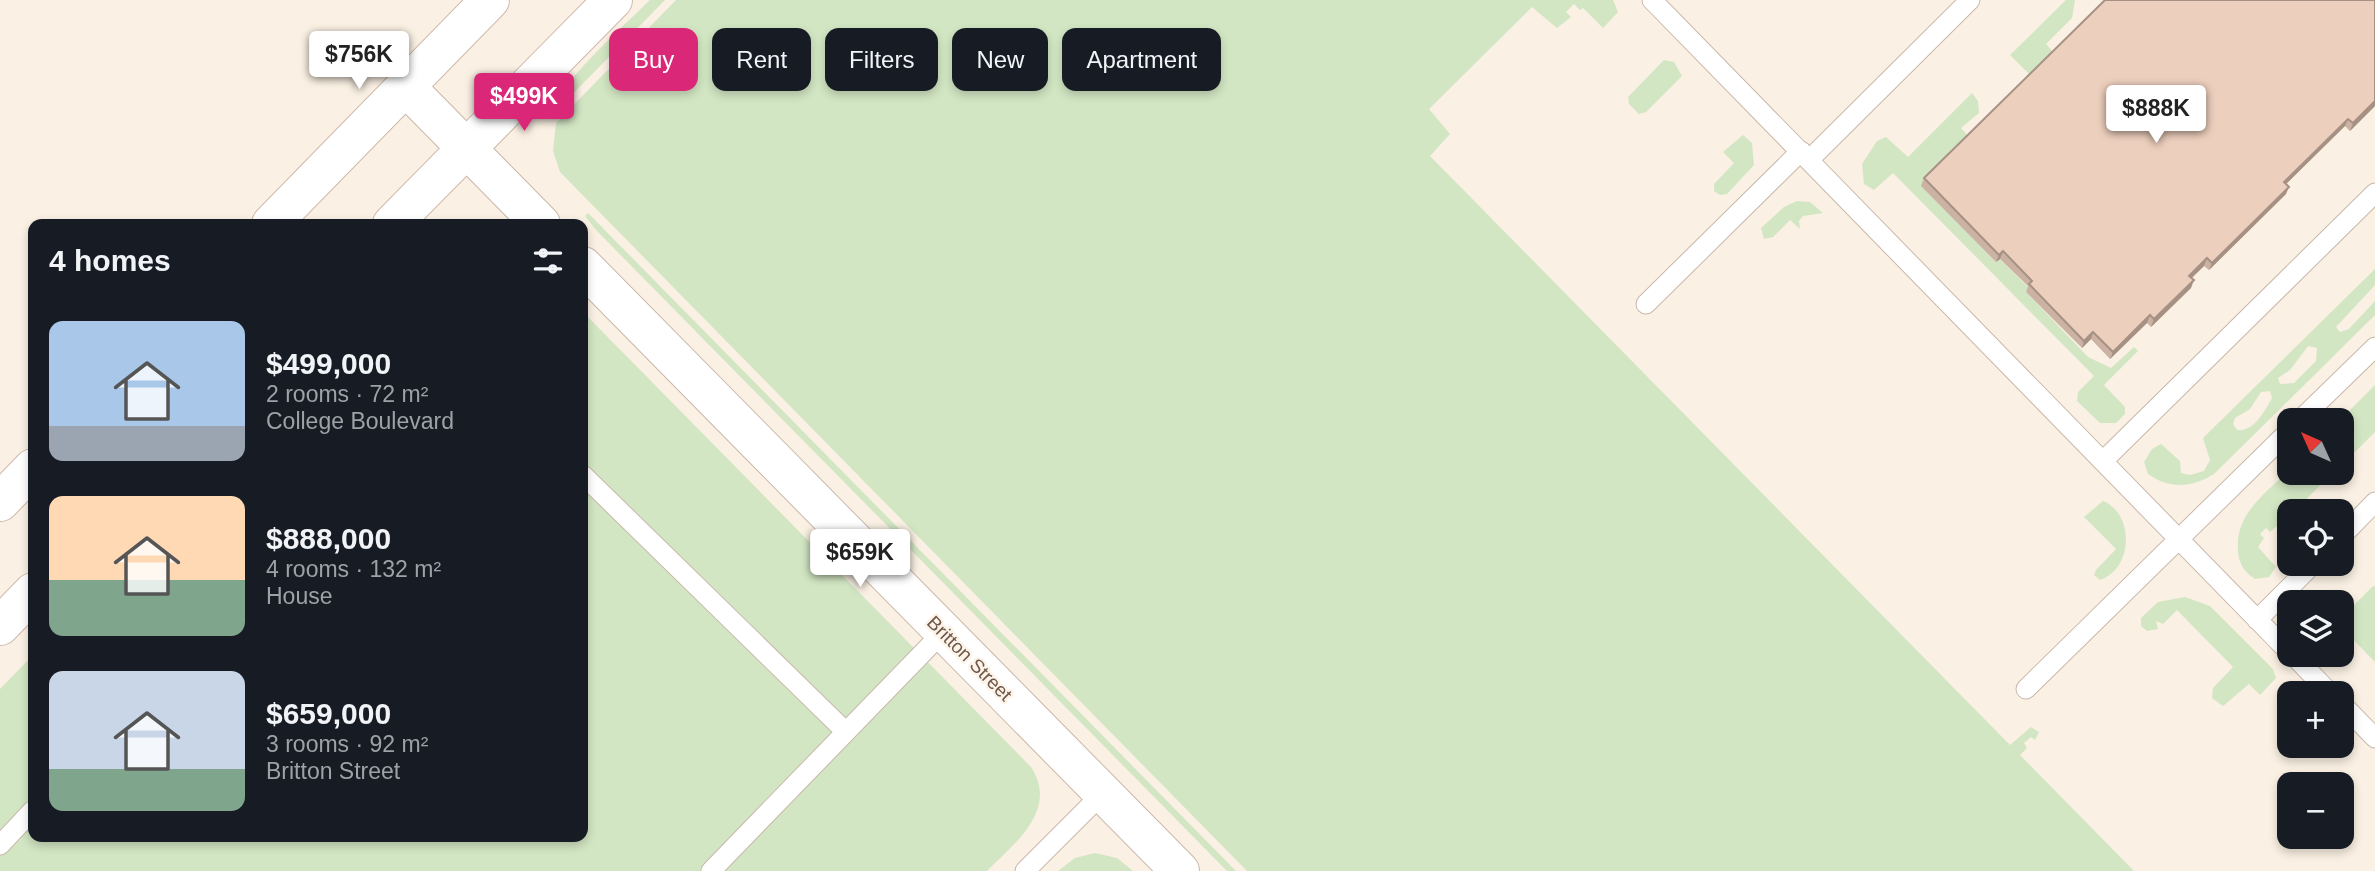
<!DOCTYPE html>
<html lang="en">
<head>
<meta charset="utf-8">
<style>
  :root { --surface:#171b24; --page:#20242c; --text:#f1f3f6; --muted:#9ea1a6; --accent:#db2777 }
  body { margin:0; font-family:Helvetica,sans-serif; background:var(--page); color:var(--text); height:100vh; display:flex; flex-direction:column; font-size:26px; white-space:nowrap }
  * { box-sizing:border-box; margin:0 }
  p { font-size:23px; color:var(--muted) }
  .icon { flex:none; width:38px; height:38px; fill:none; stroke:currentColor; stroke-width:2; stroke-linecap:round; stroke-linejoin:round }
  .map { position:relative; flex:1; overflow:hidden }
  .details { position:absolute; left:28px; top:219px; width:560px; height:623px; display:flex; flex-direction:column; background:var(--surface); border-radius:14px; box-shadow:0 4px 10px #0003 }
  .details>* { flex:none }
  .guide { position:absolute; left:609px; top:28px; width:665px; height:63px; display:flex; gap:14px }
  .needle { width:46px; rotate:315deg }
  .buttons { position:absolute; left:2277px; top:408px; display:grid; gap:14px }
  .buttons a { display:grid; place-items:center; width:77px; height:77px; border-radius:14px; background:var(--surface); box-shadow:0 4px 10px #0003; font-size:35px }
  .price { position:absolute; translate:-50% -60px; padding:0 16px; border-radius:7px; background:#fff; color:#222; font-size:23px; line-height:46px; filter:drop-shadow(0 2px 4px #0008) }
  .price::after { content:''; position:absolute; left:50%; top:42px; width:21px; height:16px; margin-left:-10px; background:inherit; clip-path:polygon(0 0,100% 0,50% 100%) }
  .price.selected { background:var(--accent); color:#fff }
  ul { padding:0; list-style:none }
  li { display:flex; align-items:center; gap:21px; height:175px; padding:0 21px }
  li span { display:grid; place-items:center; flex:none; width:196px; height:140px; border-radius:14px; color:#555 }
  li>.icon { margin-inline-start:auto }
  span .icon { width:84px; height:84px; fill:#fffc; stroke-width:1 }
  li b { font-size:30px }
  h2 { display:flex; justify-content:space-between; align-items:center; height:84px; padding:0 21px; font-size:30px }
  .chip { padding:0 24px; border-radius:14px; background:var(--surface); box-shadow:0 4px 10px #0003; font-size:24px; line-height:63px }
  .chip.selected { background:var(--accent); color:#fff }
  .map>svg:first-child { display:block }
  .green { fill:#d2e6c3; fill-rule:evenodd }
  .lines { fill:none; stroke-linecap:round; stroke-linejoin:round }
  .lane-casing { stroke:#c9b8ab; stroke-width:21 }
  .street-casing { stroke:#c9b8ab; stroke-width:40 }
  .secondary-casing { stroke:#cfbaab; stroke-width:40 }
  .lane { stroke:#fff; stroke-width:19 }
  .street { stroke:#fff; stroke-width:38 }
  .secondary { stroke:#fff; stroke-width:38 }
  .wall { fill:#ccb2a3 }
  .shaded-wall { fill:#a69184 }
  .building { fill:#edcfbd; stroke:#a69184; stroke-width:2 }
  .labels { text-anchor:middle; stroke-width:5; stroke-linejoin:round; paint-order:stroke }
  .street-label { font-size:19px; fill:#6f574b; stroke:#fdf4e9 }
</style>
</head>
<body>
<div class="map">
<svg width="2375" height="871" viewBox="0 0 2375 871">
  <rect width="100%" height="100%" fill="#faf0e3"/>
  <path class="green" d="M650 0H665L549 118C553 88 626 24 650 0Z
    M676 0H1613L1618 12 1603 28 1583 8 1580 10 1574 4 1566 12 1571 17 1557 28 1532 7 1429 109 1450 134 1430 156 2010 745 2031 727 2039 732 2035 740 2031 737 2024 743 2027 748 2020 755 2134 871H1247L560 172 553 151 556 123Z
    M2066 0H2075L2072 18 2046 44 2055 54 2032 77 2010 55Z
    M1664 60 1674 62 1682 76 1646 112 1639 114 1629 104 1628 97Z
    M1972 93 1978 101 1979 113 1961 128 1970 138 1922 186 1996 262 2000 259 2029 288 2026 292 2088 357 2111 368 2134 347 2138 351 2104 385 2125 407V414L2116 423H2100L2077 401 2078 392 2094 376 1893 173 1874 190 1864 184 1862 164 1877 141 1886 137 1908 157Z
    M1743 135 1752 143 1754 165 1727 194 1720 195 1714 191V184L1734 163 1723 152Z
    M1797 201 1810 202 1823 213 1803 216 1799 221 1800 229 1790 220 1773 237 1764 239 1761 228 1784 207Z
    M588 213 1236 871H1227L596 230 585 216Z
    M2375 269V285L2336 327 2340 332 2349 329 2375 301V315L2214 474C2192 488 2169 489 2148 474L2144 462 2152 449 2161 444 2180 461 2181 473 2190 475 2204 471 2210 460 2203 438ZM2308 346 2317 348 2316 361 2294 383 2280 384 2278 378 2290 370ZM2270 391 2272 398C2264 412 2254 432 2237 430L2233 424 2235 418 2250 409 2261 392Z
    M583 312 1031 767C1059 810 1015 843 987 871H0V689L33 655V836H583Z
    M2375 385V432L2342 465 2340 420Z
    M2289 470 2333 473 2294 511H2289V516L2270 532 2266 528 2260 534 2264 538 2258 547 2276 567 2269 577 2255 579C2244 572 2239 564 2238 551 2235 514 2264 495 2289 470Z
    M2103 501C2135 514 2133 569 2100 580L2094 575 2096 570 2116 549 2084 517Z
    M2373 586 2375 587V662L2342 628V617Z
    M2185 597 2210 606 2273 669 2276 678 2260 695 2249 684 2223 706 2212 698 2213 688 2233 667 2177 610 2163 624 2156 621 2158 629 2147 631 2141 626V618L2158 602Z
    M1095 853 1117 858 1133 871H1058L1075 858Z"/>
  <g class="lines">
    <g class="lane-casing">
      <path id="lane" d="M1652 0 2289 652
        M1810 159 1970 0
        M1646 304 1801 151
        M2300 420 2375 347
        M2103 461 2375 193
        M583 475 846 732
        M2342 536 2375 502
        M2257 620 2313 564
        M2292 654 2330 693
        M2026 689 2289 431
        M2342 704 2375 738
        M0 845 33 810
        M711 871 944 631
        M1025 871 1103 793"/>
    </g>
    <g class="street-casing">
      <path id="street" d="M406 87 541 224
        M583 266 1180 871"/>
    </g>
    <g class="secondary-casing">
      <path id="secondary" d="M271 224 490 0
        M392 224 613 0
        M0 502 33 468
        M0 626 33 592"/>
    </g>
    <use href="#lane" class="lane"/>
    <use href="#street" class="street"/>
    <use href="#secondary" class="secondary"/>
  </g>
  <path class="wall" d="M2375 106 2350 131 2345 126 2286 184V194L2209 270 2204 266 2192 278 2191 288 2151 327 2147 323 2110 359 2091 339 2082 348 2026 292 2028 286 2000 259 1996 262 1921 186 1924 178Z"/>
  <path class="shaded-wall" d="M2375 101V106L2350 131 2353 123Z
    M2348 119 2345 126 2281 189 2284 182Z
    M2289 187 2286 194 2209 270 2212 263Z
    M2003 251 2000 259 1996 262 1999 255Z
    M2207 258 2204 266 2186 283 2189 276Z
    M2194 280 2191 288 2151 327 2154 319Z
    M2150 315 2147 323 2110 359 2113 352Z
    M2093 332 2091 339 2082 348 2084 341Z"/>
  <path class="building" d="M2105 0H2375V101L2353 123 2348 119 2284 182 2289 187 2212 263 2207 258 2189 276 2194 280 2154 319 2150 315 2113 352 2093 332 2084 341 2029 284 2032 281 2003 251 1999 255 1924 178Z"/>
  <g class="labels">
    <g class="street-label">
      <text transform="translate(970 658) rotate(45)" y="7">Britton Street</text>
    </g>
  </g>
</svg>
<div class="buttons">
<a><svg class="needle" viewBox="-14 -14 28 28"><path d="M0-13l5 13h-10z" fill="#e53935"/><path d="M0 13l5-13h-10z" fill="#9ea1a6"/></svg></a>
<a><svg class="icon" aria-label="locate" viewBox="0 0 24 24"><circle cx="12" cy="12" r="6"/><path d="M12 2v4M12 18v4M2 12h4M18 12h4"/></svg></a>
<a><svg class="icon" aria-label="layers" viewBox="0 0 24 24"><path d="M12 4l9 5-9 5-9-5zM3 14l9 5 9-5"/></svg></a>
<a>+</a>
<a>−</a>
</div>
<b class="price" style="left:359px;top:91px">$756K</b>
<b class="price selected" style="left:524px;top:133px">$499K</b>
<b class="price" style="left:2156px;top:145px">$888K</b>
<b class="price" style="left:860px;top:589px">$659K</b>
<div class="guide">
<a class="chip selected">Buy</a>
<a class="chip">Rent</a>
<a class="chip">Filters</a>
<a class="chip">New</a>
<a class="chip">Apartment</a>
</div>
<section class="details">
<h2>4 homes<svg class="icon" aria-label="filters" viewBox="0 0 24 24"><path d="M4 7h16M4 17h16"/><circle cx="9" cy="7" r="2"/><circle cx="15" cy="17" r="2"/></svg></h2>
<ul>
<li><span style="background:linear-gradient(#a9c7e8 75%,#9aa5b1 0)"><svg class="icon" aria-label="home" viewBox="0 0 24 24"><path d="M3 11l9-7 9 7M6 9v11h12V9"/></svg></span><div><b>$499,000</b><p>2 rooms · 72 m²</p><p>College Boulevard</p></div></li>
<li><span style="background:linear-gradient(#ffd9b3 60%,#7fa58c 0)"><svg class="icon" aria-label="home" viewBox="0 0 24 24"><path d="M3 11l9-7 9 7M6 9v11h12V9"/></svg></span><div><b>$888,000</b><p>4 rooms · 132 m²</p><p>House</p></div></li>
<li><span style="background:linear-gradient(#c9d6e8 70%,#7fa58c 0)"><svg class="icon" aria-label="home" viewBox="0 0 24 24"><path d="M3 11l9-7 9 7M6 9v11h12V9"/></svg></span><div><b>$659,000</b><p>3 rooms · 92 m²</p><p>Britton Street</p></div></li>
</ul>
</section>
</div>
</body>
</html>
